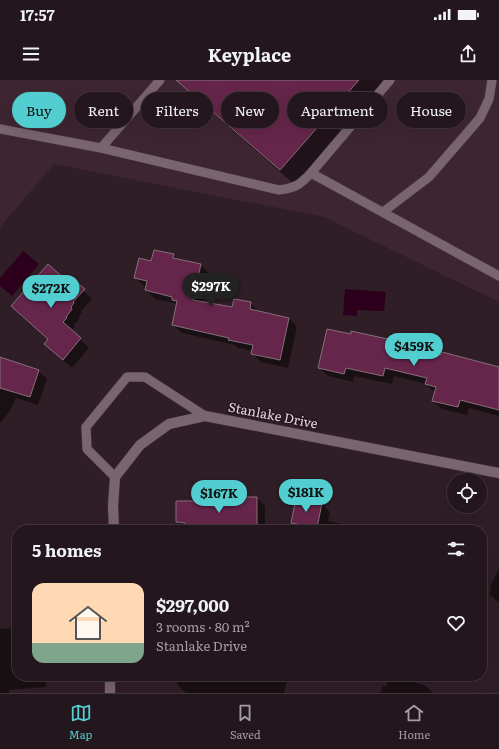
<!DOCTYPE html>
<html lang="en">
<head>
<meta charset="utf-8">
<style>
  :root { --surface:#24161d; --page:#30232a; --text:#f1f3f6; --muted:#a39fa4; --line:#41353b; --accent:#52cdd0 }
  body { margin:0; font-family:Literata,serif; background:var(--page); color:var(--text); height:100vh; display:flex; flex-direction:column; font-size:15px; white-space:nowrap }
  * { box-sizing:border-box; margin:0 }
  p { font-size:13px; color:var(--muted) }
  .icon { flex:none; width:22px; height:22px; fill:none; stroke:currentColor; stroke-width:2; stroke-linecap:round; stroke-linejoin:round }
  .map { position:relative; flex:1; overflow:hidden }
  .drawer { position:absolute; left:12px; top:445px; width:475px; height:156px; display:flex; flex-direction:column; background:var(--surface); border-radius:16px; box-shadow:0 4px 16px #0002,0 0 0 1px var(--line) }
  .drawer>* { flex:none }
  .top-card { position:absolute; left:12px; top:12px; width:475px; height:36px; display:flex; gap:8px }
  .fabs { position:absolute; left:447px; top:393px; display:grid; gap:8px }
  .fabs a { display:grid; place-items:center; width:40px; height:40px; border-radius:50%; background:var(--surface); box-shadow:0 4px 16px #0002,0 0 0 1px var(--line); font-size:20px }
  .price { position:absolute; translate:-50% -34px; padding:0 9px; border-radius:14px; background:var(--accent); color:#111; font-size:13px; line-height:26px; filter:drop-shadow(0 1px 2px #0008) }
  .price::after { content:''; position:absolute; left:50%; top:24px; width:12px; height:9px; margin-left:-6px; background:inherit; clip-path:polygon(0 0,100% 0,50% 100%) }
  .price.on { background:#222; color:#fff }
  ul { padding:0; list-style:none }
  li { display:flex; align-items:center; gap:12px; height:100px; padding:0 20px }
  li span { display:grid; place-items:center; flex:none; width:112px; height:80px; border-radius:12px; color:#555 }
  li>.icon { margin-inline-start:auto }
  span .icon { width:48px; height:48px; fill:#fffc; stroke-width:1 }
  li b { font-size:17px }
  h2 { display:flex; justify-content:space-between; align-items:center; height:48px; padding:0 20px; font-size:17px }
  .chip { padding:0 14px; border-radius:18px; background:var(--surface); box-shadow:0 4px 16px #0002,0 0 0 1px var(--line); font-size:14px; line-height:36px }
  .chip.on { background:var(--accent); color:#111 }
  .status { display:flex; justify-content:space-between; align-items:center; height:28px; padding:0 20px; background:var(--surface); direction:ltr }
  .status svg { height:11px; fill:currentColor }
  header { display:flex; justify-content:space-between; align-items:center; height:52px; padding:0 20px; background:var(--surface); font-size:18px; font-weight:700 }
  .menu { display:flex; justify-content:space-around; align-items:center; height:56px; border-top:1px solid var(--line); background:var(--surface); font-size:11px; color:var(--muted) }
  .menu a { display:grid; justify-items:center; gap:2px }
  .menu .on { color:var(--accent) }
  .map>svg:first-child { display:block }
  .built { fill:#3e2532 }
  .water { fill:#2c001c }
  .shadow { fill:#0007 }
  .building { fill:#66264b; stroke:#856f79 }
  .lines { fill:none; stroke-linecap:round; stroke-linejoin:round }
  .service-casing { stroke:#493941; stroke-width:10 }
  .minor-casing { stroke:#493941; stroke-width:11 }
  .service { stroke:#7a646f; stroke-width:9 }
  .minor { stroke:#7a646f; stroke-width:10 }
  .labels { text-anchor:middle; stroke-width:3; stroke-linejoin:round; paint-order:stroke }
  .street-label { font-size:13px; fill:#e3d6dc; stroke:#26151e }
</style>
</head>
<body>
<div class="status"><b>17:57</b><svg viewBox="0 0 49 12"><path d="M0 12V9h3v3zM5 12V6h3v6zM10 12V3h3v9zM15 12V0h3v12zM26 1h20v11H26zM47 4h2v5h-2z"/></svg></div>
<header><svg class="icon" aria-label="menu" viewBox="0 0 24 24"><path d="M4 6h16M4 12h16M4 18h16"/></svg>Keyplace<svg class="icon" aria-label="share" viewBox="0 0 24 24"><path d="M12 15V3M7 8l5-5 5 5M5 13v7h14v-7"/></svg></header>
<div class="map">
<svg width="499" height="613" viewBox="0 0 499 613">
  <rect width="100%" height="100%" fill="#301e27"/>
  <path class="built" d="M0 0H499V222L324 137 54 84 0 147Z"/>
  <path class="water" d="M23 171 39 184 12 216 0 206V198Z
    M345 209 386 212 384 231 357 230V236L343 235Z"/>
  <path class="shadow" d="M182 0H385L295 105 195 17 180 2Z
    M174 175 178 180 201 185 209 194 203 223 233 229 250 223 259 232 289 238 297 247 288 288 261 282 252 273 253 271 238 268 235 265 182 253 173 245 178 224 155 219 146 210 147 207 144 206 135 198 152 182Z
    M72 199 92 219 81 231 82 232 78 237 80 238 73 246 75 247 71 251 89 268 72 288 54 272 49 259 68 203Z
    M351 255 392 261 396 266 499 287V336L469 328 467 335 442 329 433 321 435 313 426 304 394 296 392 304 354 296 353 302 328 296 319 287Z
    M0 278 38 291 47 299 38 325 16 318 9 332 0 343Z
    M257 418 265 426V450H185L177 442 228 421Z
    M297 419 322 424 330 432 328 441 369 450H291Z
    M400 448 409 450H400Z
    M499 488V523L489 514 491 508 490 507Z
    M17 548V596H45L46 607 9 610V613H0V549Z
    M179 596H288L284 613H186L177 605Z
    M390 596H397L426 606 433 613H380L383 606 386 607Z"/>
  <path class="building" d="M176 0H359L280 90Z
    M154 170 174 174 173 178 201 184 193 220 232 227 234 219 251 222 250 229 289 238 280 280 251 274 253 265 228 260 229 258 172 245 177 221 172 220V217L145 210 147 201 134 198 139 178 151 181Z
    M48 184 68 202 71 198 85 209 73 222 74 223 71 227 72 229 66 237 67 238 63 242 81 258 63 280 44 264 48 259 11 226Z
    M327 249 351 254V251L392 260 391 264 441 275 442 272 499 287V330L460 320 458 327 432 321 436 307 425 304 427 298 385 288 383 296 346 288 344 294 318 288Z
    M0 277 39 290 30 317 0 308Z
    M228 417H257V450H185V443L176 442V421H201V419L228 420Z
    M296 418 322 423 317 448 291 443Z"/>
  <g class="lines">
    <g class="service-casing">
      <path id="service" d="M0 49 101 68 279 110C295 108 300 105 311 93L390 0
        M101 68 160 0
        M311 93 499 196
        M383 132 429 97 480 38 489 19 492 0
        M115 397 87 369 86 347 127 297H145L205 336"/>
    </g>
    <g class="minor-casing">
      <path id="minor" d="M114 450 113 426 115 397 140 365 169 344 205 336 499 393
        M110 613V596"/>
    </g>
    <use href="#service" class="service"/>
    <use href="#minor" class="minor"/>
  </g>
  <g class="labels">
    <g class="street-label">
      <text transform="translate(273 335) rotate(11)" y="5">Stanlake Drive</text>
    </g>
  </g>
</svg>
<div class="fabs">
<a><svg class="icon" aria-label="locate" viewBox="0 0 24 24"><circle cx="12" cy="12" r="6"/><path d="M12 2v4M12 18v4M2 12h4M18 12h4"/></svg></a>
</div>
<b class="price on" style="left:211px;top:227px">$297K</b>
<b class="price" style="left:51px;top:229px">$272K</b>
<b class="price" style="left:414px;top:287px">$459K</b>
<b class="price" style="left:306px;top:433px">$181K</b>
<b class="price" style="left:219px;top:434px">$167K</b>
<div class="top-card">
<a class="chip on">Buy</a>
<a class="chip">Rent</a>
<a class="chip">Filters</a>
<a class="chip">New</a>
<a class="chip">Apartment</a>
<a class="chip">House</a>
</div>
<section class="drawer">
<h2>5 homes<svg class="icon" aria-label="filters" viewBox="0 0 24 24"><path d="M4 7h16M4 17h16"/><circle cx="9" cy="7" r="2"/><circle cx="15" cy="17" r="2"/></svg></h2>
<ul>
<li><span style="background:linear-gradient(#ffd9b3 75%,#7fa58c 0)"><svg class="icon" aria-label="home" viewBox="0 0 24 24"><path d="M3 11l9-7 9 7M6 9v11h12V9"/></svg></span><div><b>$297,000</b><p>3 rooms · 80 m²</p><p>Stanlake Drive</p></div><svg class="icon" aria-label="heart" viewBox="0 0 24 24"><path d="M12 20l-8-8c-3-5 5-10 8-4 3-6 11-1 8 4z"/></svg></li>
</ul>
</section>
</div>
<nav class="menu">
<a class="on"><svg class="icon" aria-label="map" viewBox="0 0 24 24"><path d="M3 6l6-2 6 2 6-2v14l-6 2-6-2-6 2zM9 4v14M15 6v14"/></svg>Map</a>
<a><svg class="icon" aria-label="saved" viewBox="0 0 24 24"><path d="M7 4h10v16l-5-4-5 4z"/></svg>Saved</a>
<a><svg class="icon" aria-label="home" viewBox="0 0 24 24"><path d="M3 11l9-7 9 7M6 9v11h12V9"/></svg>Home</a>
</nav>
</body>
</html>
